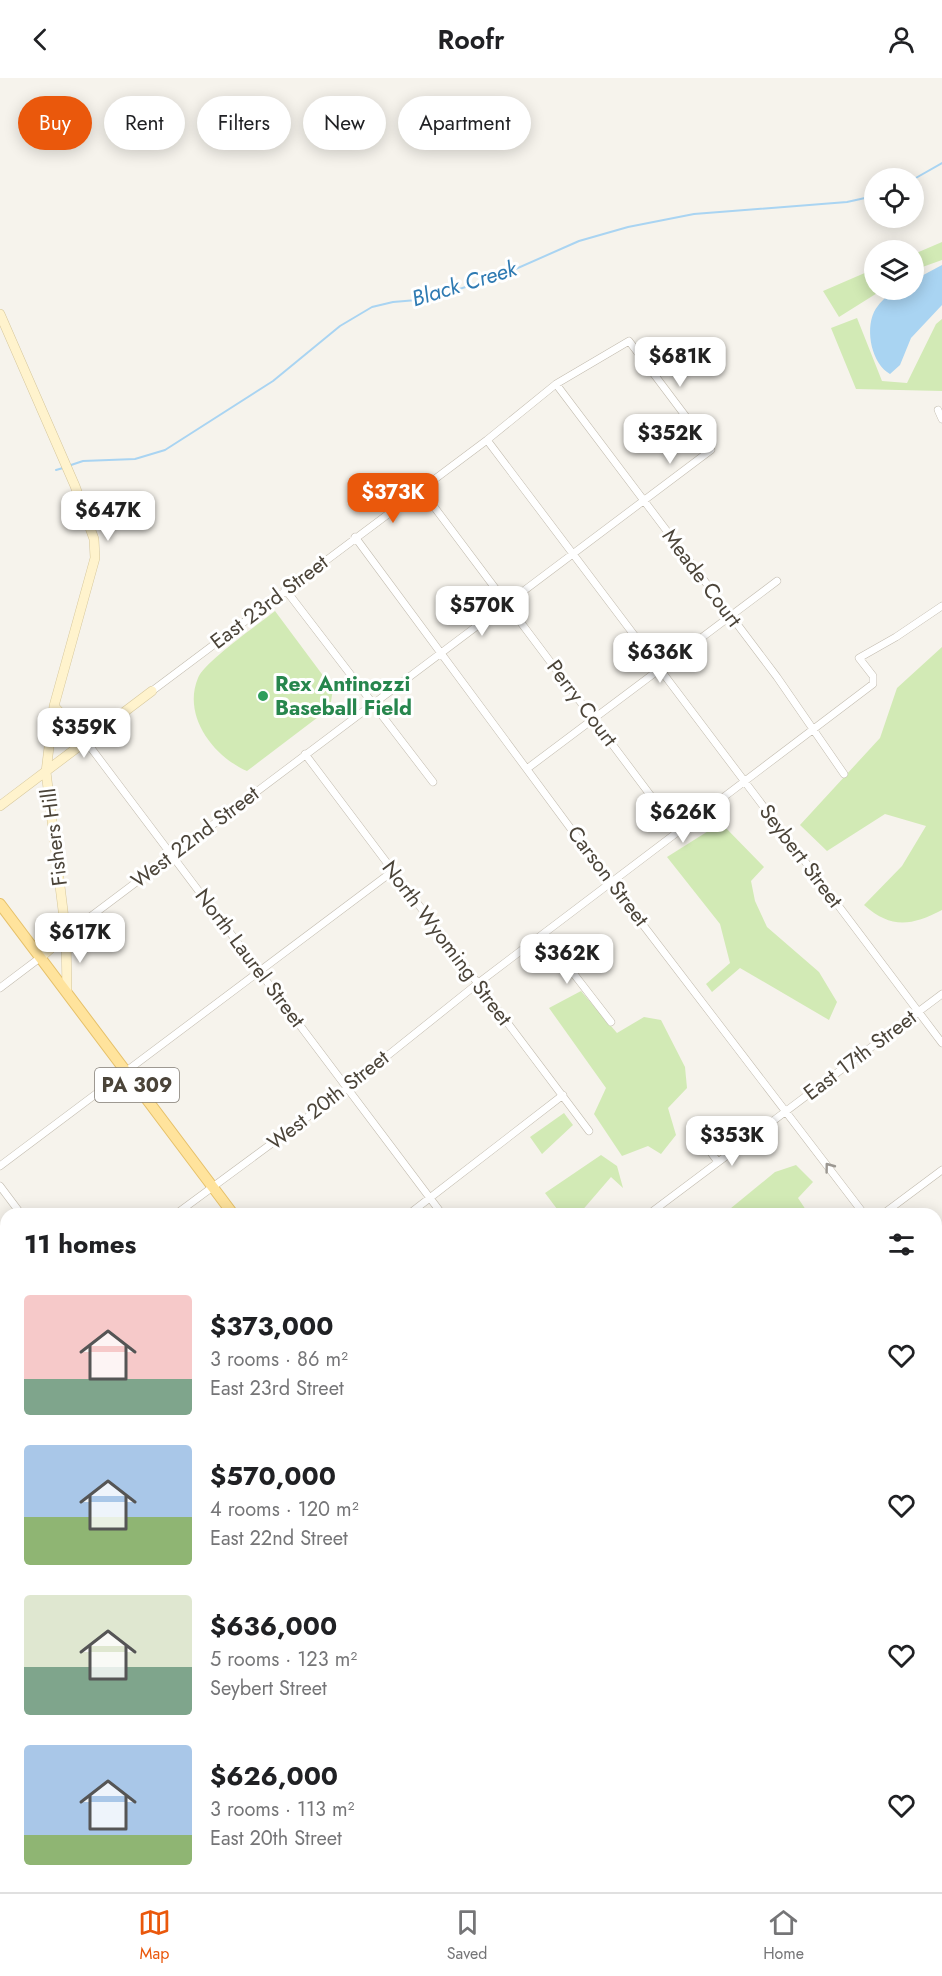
<!DOCTYPE html>
<html lang="en">
<head>
<meta charset="utf-8">
<style>
  :root { --surface:#fff; --page:#f2f2f2; --text:#202124; --muted:#757577; --line:#e0e0e0; --accent:#ea580c }
  body { margin:0; font-family:Jost,sans-serif; background:var(--page); color:var(--text); height:100vh; display:flex; flex-direction:column; font-size:22px; white-space:nowrap }
  * { box-sizing:border-box; margin:0 }
  p { font-size:20px; color:var(--muted) }
  .icon { flex:none; width:33px; height:33px; fill:none; stroke:currentColor; stroke-width:2; stroke-linecap:round; stroke-linejoin:round }
  .map { position:relative; flex:1; overflow:hidden }
  .panel { position:absolute; left:0px; top:1130px; width:942px; height:686px; display:flex; flex-direction:column; background:var(--surface); border-radius:18px 18px 0 0; box-shadow:0 3px 15px #0003 }
  .panel>* { flex:none }
  .banner { position:absolute; left:18px; top:18px; width:600px; height:54px; display:flex; gap:12px }
  .fabs { position:absolute; left:864px; top:90px; display:grid; gap:12px }
  .fabs a { display:grid; place-items:center; width:60px; height:60px; border-radius:50%; background:var(--surface); box-shadow:0 3px 15px #0003; font-size:30px }
  .price { position:absolute; translate:-50% -51px; padding:0 14px; border-radius:12px; background:#fff; color:#222; font-size:20px; line-height:39px; filter:drop-shadow(0 2px 3px #0008) }
  .price::after { content:''; position:absolute; left:50%; top:36px; width:18px; height:14px; margin-left:-9px; background:inherit; clip-path:polygon(0 0,100% 0,50% 100%) }
  .price.on { background:var(--accent); color:#fff }
  ul { padding:0; list-style:none }
  li { display:flex; align-items:center; gap:18px; height:150px; padding:0 24px }
  li span { display:grid; place-items:center; flex:none; width:168px; height:120px; border-radius:6px; color:#555 }
  li>.icon { margin-inline-start:auto }
  span .icon { width:72px; height:72px; fill:#fffc; stroke-width:1 }
  li b { font-size:26px }
  h2 { display:flex; justify-content:space-between; align-items:center; height:72px; padding:0 24px; font-size:26px }
  .tag { padding:0 21px; border-radius:27px; background:var(--surface); box-shadow:0 3px 15px #0003; font-size:21px; line-height:54px }
  .tag.on { background:var(--accent); color:#fff }
  header { display:flex; justify-content:space-between; align-items:center; height:78px; padding:0 24px; background:var(--surface); font-size:27px; font-weight:600 }
  .tab-bar { display:flex; justify-content:space-around; align-items:center; height:84px; border-top:2px solid var(--line); background:var(--surface); font-size:16px; color:var(--muted) }
  .tab-bar a { display:grid; justify-items:center; gap:3px }
  .tab-bar .on { color:var(--accent) }
  .map>svg:first-child { display:block }
  .green { fill:#d2eab5 }
  .water { fill:#a9d4f2 }
  .lines { fill:none; stroke-linecap:round; stroke-linejoin:round }
  .stream { stroke:#a9d4f2; stroke-width:2 }
  .street-casing { stroke:#c2bbae; stroke-width:8 }
  .secondary-casing { stroke:#d6c79b; stroke-width:10 }
  .primary-casing { stroke:#e6c16a; stroke-width:12 }
  .street { stroke:#fff; stroke-width:7 }
  .secondary { stroke:#fff3cd; stroke-width:9 }
  .primary { stroke:#ffe39c; stroke-width:10 }
  .oneway { stroke:#9c9892 }
  .leisure-dot { fill:#2e9e5b; stroke:#fff; stroke-width:2 }
  .labels { text-anchor:middle; stroke-width:6; stroke-linejoin:round; paint-order:stroke }
  .shield { fill:#fff; stroke:#817c74; stroke-width:1.5 }
  .shield-label { font-size:20px; font-weight:bold; fill:#4b4439 }
  .street-label { font-size:21px; fill:#4b4439; stroke:#fff }
  .leisure-label { font-size:21px; font-weight:bold; fill:#27864d; stroke:#fff; text-anchor:start }
  .water-label { font-size:22px; font-style:italic; fill:#2e7ab2; stroke:#fff }
</style>
</head>
<body>
<header><svg class="icon" aria-label="back" viewBox="0 0 24 24"><path d="M15 5l-7 7 7 7"/></svg>Roofr<svg class="icon" aria-label="person" viewBox="0 0 24 24"><circle cx="12" cy="8" r="4"/><path d="M4 21q1-7 8-7t8 7"/></svg></header>
<div class="map">
<svg width="942" height="1814" viewBox="0 0 942 1814">
  <rect width="100%" height="100%" fill="#f6f3ec"/>
  <path class="green" d="M942 164V182L914 192V176Z
    M874 191V212H882L839 239 823 213Z
    M857 240 882 303 907 305 936 246 942 241V313L856 311 831 250Z
    M275 533 333 611 330 630 247 693C214 679 182 638 198 600 204 584 259 546 275 533Z
    M942 569V832C911 848 891 851 864 827L902 788 926 748 885 736 827 773 800 747 880 660 897 610Z
    M721 745 764 789 751 803 755 823 767 849 819 894 837 924 829 942 740 890 712 914 706 906 730 885 720 846 667 779Z
    M581 913 617 955 644 939 661 942 685 989 687 1010 668 1030 676 1057 661 1076 648 1068 622 1078 594 1036 606 1010 549 930Z
    M564 1035 573 1047 542 1076 530 1059Z
    M601 1077 617 1088 623 1110 611 1099 580 1135H560L545 1115Z
    M796 1087 813 1104 798 1120 808 1135H725L775 1094Z"/>
  <path class="water" d="M942 187V227L911 260 900 287 890 296C872 286 865 253 874 234 878 226 886 219 893 212H914V202Z"/>
  <g class="lines">
    <path class="stream" d="M914 101 942 85
      M68 388 83 383 135 381 165 372 273 303 340 248 372 229 393 224 429 221 502 197 579 163 628 149 694 136 847 124 874 118
      M56 392 63 390"/>
    <g class="street-casing">
      <path id="street" d="M556 306 777 599 844 696
        M938 332 942 341
        M487 362 942 965
        M420 410 678 754
        M355 459 611 805 864 1136
        M285 511 433 704
        M85 662 442 1136
        M305 676 589 1053
        M528 690 777 503
        M543 856 611 944
        M66 857 711 372 629 263 556 306 487 362 152 613
        M0 910 41 879
        M695 1053 718 1084
        M0 1088 393 793
        M0 1108 21 1136
        M176 1136 347 1010 477 906 873 606V598L859 580 896 559 942 528
        M409 1136 563 1017
        M649 1136 942 916
        M883 1136 942 1092
        M936 1231 942 1239
        M0 1270 6 1265
        M936 1364 942 1359
        M0 1390 6 1398
        M0 1445 6 1440
        M936 1457 942 1452
        M0 1533 6 1528
        M0 1624 6 1619
        M936 1630 942 1625
        M0 1669 6 1677
        M936 1723 942 1718
        M936 1792 942 1800
        M315 1809 318 1814
        M529 1809 532 1814
        M100 1814 106 1809
        M222 1814 229 1809
        M346 1814 353 1809
        M461 1814 467 1809
        M577 1814 583 1809
        M699 1814 706 1809
        M815 1814 822 1809
        M932 1814 942 1807"/>
    </g>
    <g class="secondary-casing">
      <path id="secondary" d="M0 236 75 408 94 461 95 480 54 628 46 694 66 857 67 914
        M54 628 85 662
        M0 728 152 613
        M41 879 66 857
        M0 1804 6 1800"/>
    </g>
    <g class="primary-casing">
      <path id="primary" d="M0 826 233 1136
        M739 1809 742 1814"/>
    </g>
    <use href="#street" class="street"/>
    <use href="#secondary" class="secondary"/>
    <use href="#primary" class="primary"/>
  </g>
  <defs><path id="oneway-chevron" d="M-2-3.5L2.5 0L-2 3.5" fill="none" stroke-width="1.6" stroke-linecap="round" stroke-linejoin="round" transform="scale(1.5)"/></defs>
  <use class="oneway" href="#oneway-chevron" transform="translate(829 1089) rotate(-127)"/>
  <circle class="leisure-dot" cx="263" cy="618" r="6"/>
  <g class="labels">
    <rect class="shield" x="95" y="990" width="84" height="34" rx="4.5"/>
    <g class="shield-label">
      <text x="137" y="1014">PA 309</text>
    </g>
    <g class="street-label">
      <text transform="translate(702 500) rotate(53)" y="7">Meade Court</text>
      <text transform="translate(269 524) rotate(-37)" y="7">East 23rd Street</text>
      <text transform="translate(582 625) rotate(53)" y="7">Perry Court</text>
      <text transform="translate(54 759) rotate(-97)" y="7">Fishers Hill</text>
      <text transform="translate(195 759) rotate(-37)" y="7">West 22nd Street</text>
      <text transform="translate(801 778) rotate(53)" y="7">Seybert Street</text>
      <text transform="translate(608 798) rotate(53)" y="7">Carson Street</text>
      <text transform="translate(447 865) rotate(53)" y="7">North Wyoming Street</text>
      <text transform="translate(250 880) rotate(53)" y="7">North Laurel Street</text>
      <text transform="translate(860 977) rotate(-37)" y="7">East 17th Street</text>
      <text transform="translate(328 1022) rotate(-38)" y="7">West 20th Street</text>
    </g>
    <g class="leisure-label">
      <text x="275" y="613">Rex Antinozzi<tspan x="275" dy="24">Baseball Field</tspan></text>
    </g>
    <g class="water-label">
      <text transform="translate(464 205) rotate(-17)" y="8">Black Creek</text>
    </g>
  </g>
</svg>
<div class="fabs">
<a><svg class="icon" aria-label="locate" viewBox="0 0 24 24"><circle cx="12" cy="12" r="6"/><path d="M12 2v4M12 18v4M2 12h4M18 12h4"/></svg></a>
<a><svg class="icon" aria-label="layers" viewBox="0 0 24 24"><path d="M12 4l9 5-9 5-9-5zM3 14l9 5 9-5"/></svg></a>
</div>
<b class="price" style="left:680px;top:310px">$681K</b>
<b class="price" style="left:670px;top:387px">$352K</b>
<b class="price on" style="left:393px;top:446px">$373K</b>
<b class="price" style="left:108px;top:464px">$647K</b>
<b class="price" style="left:482px;top:559px">$570K</b>
<b class="price" style="left:660px;top:606px">$636K</b>
<b class="price" style="left:84px;top:681px">$359K</b>
<b class="price" style="left:683px;top:766px">$626K</b>
<b class="price" style="left:80px;top:886px">$617K</b>
<b class="price" style="left:567px;top:907px">$362K</b>
<b class="price" style="left:732px;top:1089px">$353K</b>
<div class="banner">
<a class="tag on">Buy</a>
<a class="tag">Rent</a>
<a class="tag">Filters</a>
<a class="tag">New</a>
<a class="tag">Apartment</a>
</div>
<section class="panel">
<h2>11 homes<svg class="icon" aria-label="filters" viewBox="0 0 24 24"><path d="M4 7h16M4 17h16"/><circle cx="9" cy="7" r="2"/><circle cx="15" cy="17" r="2"/></svg></h2>
<ul>
<li><span style="background:linear-gradient(#f6c9c9 70%,#7fa58c 0)"><svg class="icon" aria-label="home" viewBox="0 0 24 24"><path d="M3 11l9-7 9 7M6 9v11h12V9"/></svg></span><div><b>$373,000</b><p>3 rooms · 86 m²</p><p>East 23rd Street</p></div><svg class="icon" aria-label="heart" viewBox="0 0 24 24"><path d="M12 20l-8-8c-3-5 5-10 8-4 3-6 11-1 8 4z"/></svg></li>
<li><span style="background:linear-gradient(#a9c7e8 60%,#8fb573 0)"><svg class="icon" aria-label="home" viewBox="0 0 24 24"><path d="M3 11l9-7 9 7M6 9v11h12V9"/></svg></span><div><b>$570,000</b><p>4 rooms · 120 m²</p><p>East 22nd Street</p></div><svg class="icon" aria-label="heart" viewBox="0 0 24 24"><path d="M12 20l-8-8c-3-5 5-10 8-4 3-6 11-1 8 4z"/></svg></li>
<li><span style="background:linear-gradient(#dfe7d0 60%,#7fa58c 0)"><svg class="icon" aria-label="home" viewBox="0 0 24 24"><path d="M3 11l9-7 9 7M6 9v11h12V9"/></svg></span><div><b>$636,000</b><p>5 rooms · 123 m²</p><p>Seybert Street</p></div><svg class="icon" aria-label="heart" viewBox="0 0 24 24"><path d="M12 20l-8-8c-3-5 5-10 8-4 3-6 11-1 8 4z"/></svg></li>
<li><span style="background:linear-gradient(#a9c7e8 75%,#8fb573 0)"><svg class="icon" aria-label="home" viewBox="0 0 24 24"><path d="M3 11l9-7 9 7M6 9v11h12V9"/></svg></span><div><b>$626,000</b><p>3 rooms · 113 m²</p><p>East 20th Street</p></div><svg class="icon" aria-label="heart" viewBox="0 0 24 24"><path d="M12 20l-8-8c-3-5 5-10 8-4 3-6 11-1 8 4z"/></svg></li>
</ul>
</section>
</div>
<nav class="tab-bar">
<a class="on"><svg class="icon" aria-label="map" viewBox="0 0 24 24"><path d="M3 6l6-2 6 2 6-2v14l-6 2-6-2-6 2zM9 4v14M15 6v14"/></svg>Map</a>
<a><svg class="icon" aria-label="saved" viewBox="0 0 24 24"><path d="M7 4h10v16l-5-4-5 4z"/></svg>Saved</a>
<a><svg class="icon" aria-label="home" viewBox="0 0 24 24"><path d="M3 11l9-7 9 7M6 9v11h12V9"/></svg>Home</a>
</nav>
</body>
</html>
